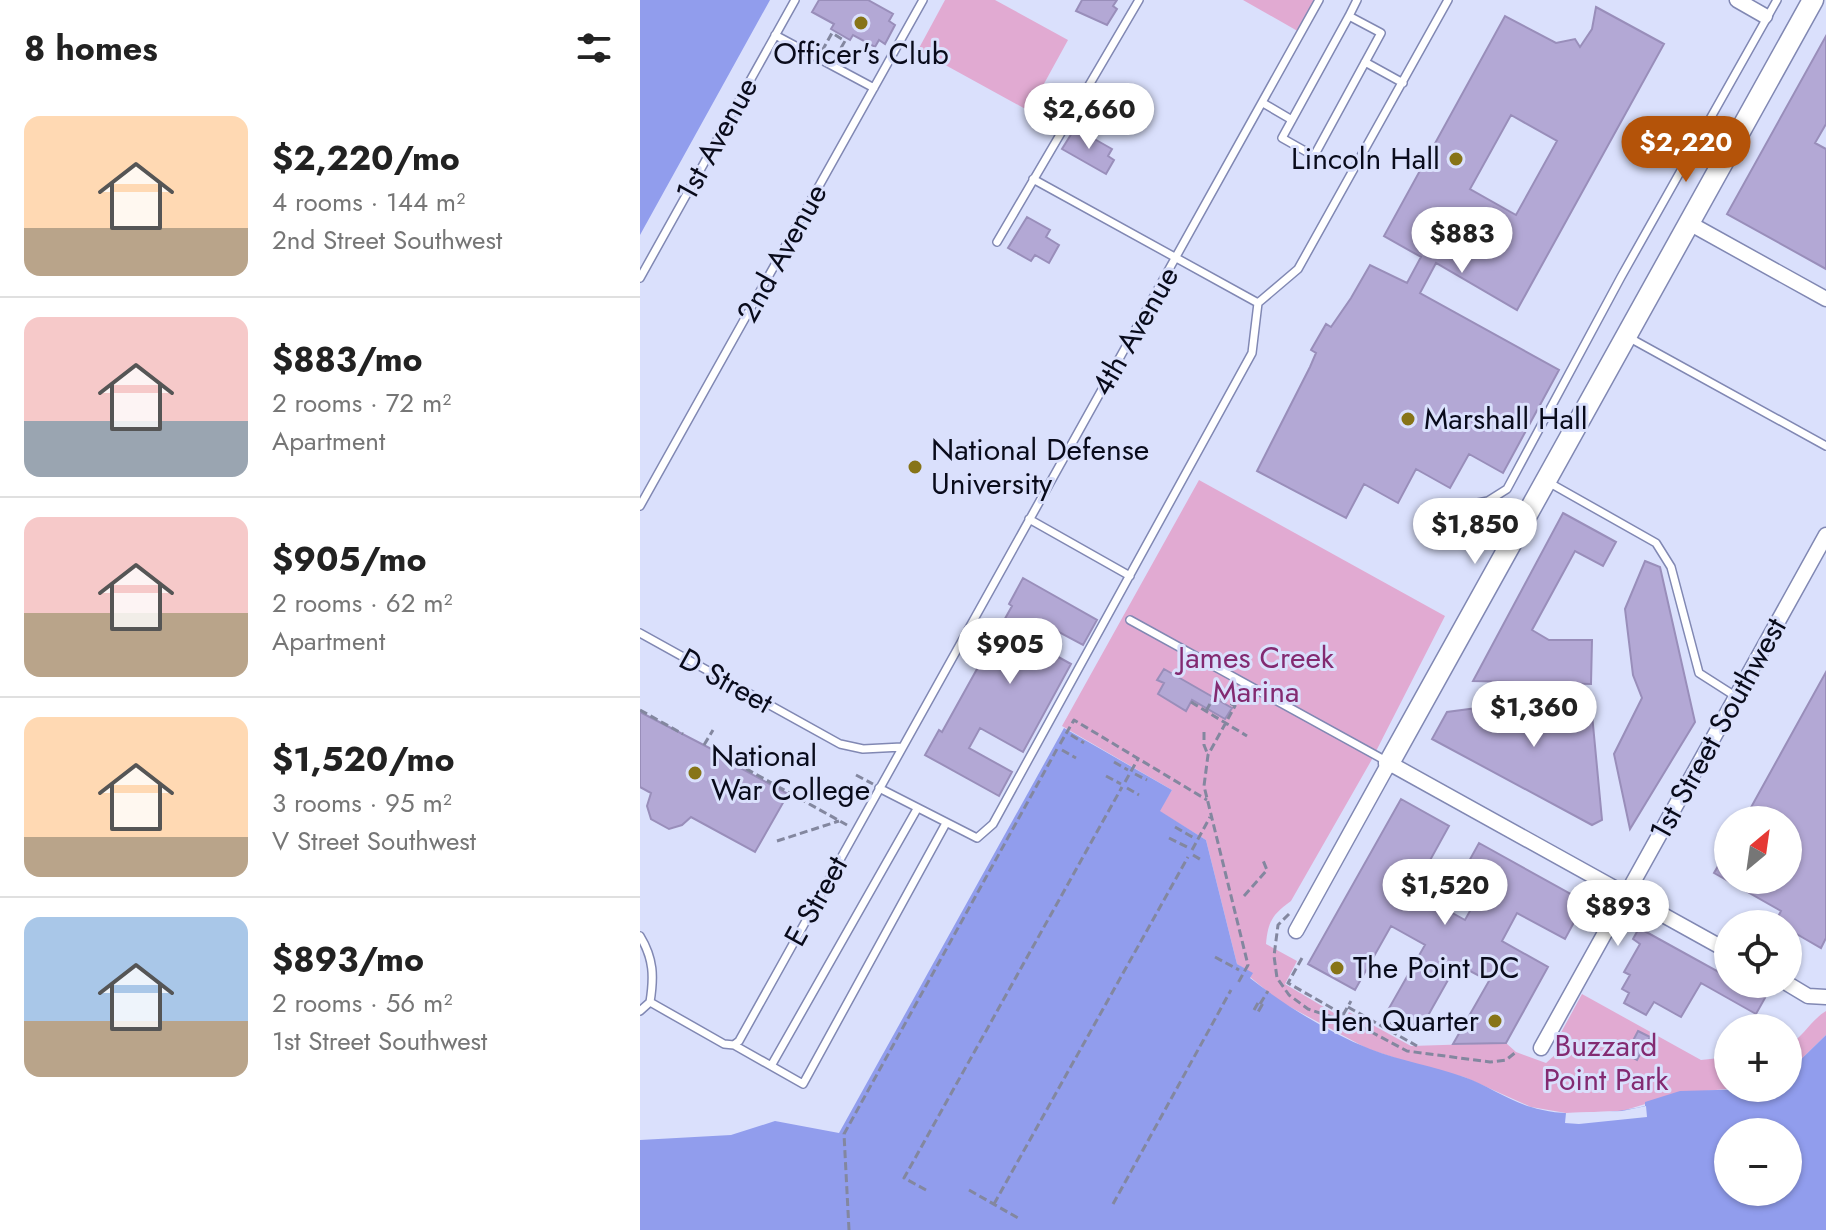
<!DOCTYPE html>
<html lang="en">
<head>
<meta charset="utf-8">
<style>
  :root { --surface:#fff; --page:#f2f2f2; --text:#222; --muted:#767676; --line:#e0e0e0; --accent:#b45309 }
  body { margin:0; font-family:Jost,sans-serif; background:var(--page); color:var(--text); height:100vh; display:flex; flex-direction:column; font-size:30px; white-space:nowrap }
  * { box-sizing:border-box; margin:0 }
  p { font-size:26px; color:var(--muted) }
  .icon { flex:none; width:44px; height:44px; fill:none; stroke:currentColor; stroke-width:2; stroke-linecap:round; stroke-linejoin:round }
  .map { position:relative; flex:1; overflow:hidden }
  .sheet { display:flex; flex-direction:column; background:var(--surface); width:640px }
  .sheet>* { flex:none }
  .needle { width:52px; rotate:29deg }
  .controls { position:absolute; left:1074px; top:806px; display:grid; gap:16px }
  .controls a { display:grid; place-items:center; width:88px; height:88px; border-radius:50%; background:var(--surface); box-shadow:0 2px 6px #0004; font-size:40px }
  .price { position:absolute; translate:-50% -68px; padding:0 18px; border-radius:28px; background:#fff; color:#222; font-size:26px; line-height:52px; filter:drop-shadow(0 2px 4px #0008) }
  .price::after { content:''; position:absolute; left:50%; top:48px; width:24px; height:18px; margin-left:-12px; background:inherit; clip-path:polygon(0 0,100% 0,50% 100%) }
  .price.on { background:var(--accent); color:#fff }
  ul { padding:0; list-style:none }
  li { display:flex; align-items:center; gap:24px; height:200px; padding:0 24px }
  li+li { border-top:2px solid var(--line) }
  li span { display:grid; place-items:center; flex:none; width:224px; height:160px; border-radius:16px; color:#555 }
  li>.icon { margin-inline-start:auto }
  span .icon { width:96px; height:96px; fill:#fffc; stroke-width:1 }
  li b { font-size:34px }
  h2 { display:flex; justify-content:space-between; align-items:center; height:96px; padding:0 24px; font-size:34px }
  main { display:flex; flex:1; min-height:0 }
  .map>svg:first-child { display:block }
  .green { fill:#e1aad2 }
  .water { fill:#919ded; fill-rule:evenodd }
  .pier { fill:#dae0fc }
  .building { fill:#b3a8d5; stroke:#998eba; stroke-width:2; fill-rule:evenodd }
  .lines { fill:none; stroke-linecap:round; stroke-linejoin:round }
  .lane-casing { stroke:#8188b3; stroke-width:10 }
  .street-casing { stroke:#8188b3; stroke-width:17 }
  .secondary-casing { stroke:#8188b3; stroke-width:23 }
  .path { stroke:#83879f; stroke-width:3; stroke-dasharray:8 4; stroke-linecap:butt }
  .lane { stroke:#fff; stroke-width:7 }
  .street { stroke:#fff; stroke-width:14 }
  .secondary { stroke:#fff; stroke-width:20 }
  .poi-dot { fill:#877417; stroke:#dae0fc; stroke-width:3 }
  .labels { text-anchor:middle; stroke-width:6; stroke-linejoin:round; paint-order:stroke }
  .poi-label { font-size:30px; fill:#090b1b; stroke:#dae0fc; text-anchor:start }
  .street-label { font-size:30px; fill:#090b1b; stroke:#dae0fc }
  .park-label { font-size:30px; fill:#832a71; stroke:#dae0fc }
</style>
</head>
<body>
<main>
<section class="sheet">
<h2>8 homes<svg class="icon" aria-label="filters" viewBox="0 0 24 24"><path d="M4 7h16M4 17h16"/><circle cx="9" cy="7" r="2"/><circle cx="15" cy="17" r="2"/></svg></h2>
<ul>
<li><span style="background:linear-gradient(#ffd9b3 70%,#b9a48a 0)"><svg class="icon" aria-label="home" viewBox="0 0 24 24"><path d="M3 11l9-7 9 7M6 9v11h12V9"/></svg></span><div><b>$2,220/mo</b><p>4 rooms · 144 m²</p><p>2nd Street Southwest</p></div></li>
<li><span style="background:linear-gradient(#f6c9c9 65%,#9aa5b1 0)"><svg class="icon" aria-label="home" viewBox="0 0 24 24"><path d="M3 11l9-7 9 7M6 9v11h12V9"/></svg></span><div><b>$883/mo</b><p>2 rooms · 72 m²</p><p>Apartment</p></div></li>
<li><span style="background:linear-gradient(#f6c9c9 60%,#b9a48a 0)"><svg class="icon" aria-label="home" viewBox="0 0 24 24"><path d="M3 11l9-7 9 7M6 9v11h12V9"/></svg></span><div><b>$905/mo</b><p>2 rooms · 62 m²</p><p>Apartment</p></div></li>
<li><span style="background:linear-gradient(#ffd9b3 75%,#b9a48a 0)"><svg class="icon" aria-label="home" viewBox="0 0 24 24"><path d="M3 11l9-7 9 7M6 9v11h12V9"/></svg></span><div><b>$1,520/mo</b><p>3 rooms · 95 m²</p><p>V Street Southwest</p></div></li>
<li><span style="background:linear-gradient(#a9c7e8 65%,#b9a48a 0)"><svg class="icon" aria-label="home" viewBox="0 0 24 24"><path d="M3 11l9-7 9 7M6 9v11h12V9"/></svg></span><div><b>$893/mo</b><p>2 rooms · 56 m²</p><p>1st Street Southwest</p></div></li>
</ul>
</section>
<div class="map">
<svg width="1186" height="1230" viewBox="0 0 1186 1230">
  <rect width="100%" height="100%" fill="#dae0fc"/>
  <path class="green" d="M305 0H355L428 40 389 111 278 50Z
    M603 0H679L661 33Z
    M559 480 805 616 731 761 651 901C633 914 628 921 626 944L657 961 645 984 699 1016 706 1018 709 1012 771 1046 866 1043 876 1052 906 1063 916 1054 917 1040 942 994 1061 1060 1088 1057V1088H1098L1042 1093 982 1111 926 1113 891 1107 824 1077 786 1068 728 1049 639 1001 610 977 612 974 597 964 566 840 519 811 532 790 422 726Z
    M1186 1011V1035L1148 1072V1046C1164 1036 1170 1021 1186 1011Z"/>
  <path class="water" d="M0 0H130L0 235Z
    M424 728 532 790 520 811 566 840 597 964 613 973 610 978C646 1006 688 1032 730 1049 761 1061 794 1066 824 1077 847 1085 867 1100 891 1107 926 1118 970 1114 1005 1106V1102L1040 1091 1148 1088V1072L1186 1035V1230H0V1140L91 1135 135 1121 199 1133ZM1088 1132H1148V1192H1088Z"/>
  <path class="pier" d="M1006 1106 1007 1117 939 1124 925 1123 926 1113 982 1111Z"/>
  <path class="building" d="M179 0H228L253 14 249 21 255 25 245 44 239 40 235 47 213 35 210 40 191 29 194 24 172 12Z
    M442 0H477L473 6 477 9 467 25 436 11Z
    M956 7 1024 44 877 310 796 263 780 293 919 370 863 473 829 454 810 488 776 469 758 503 724 484 706 518 617 471 670 367 676 353 671 350 686 324 691 327 711 298 730 265 767 283 781 257 744 236 865 16 916 43 935 39 940 47 952 29ZM871 115 917 141 876 215 830 189Z
    M1186 36V124L1175 143 1186 149V269L1087 214Z
    M435 128 472 149 468 156 474 160 466 174 422 149Z
    M387 217 410 230 406 237 419 245 409 263 395 255 391 261 368 248Z
    M923 513 976 542 963 566 935 551 892 630 909 640H952L951 684 833 681Z
    M1005 561 1020 567 1055 722 990 829 974 754 1002 698 993 675 985 609Z
    M383 578 457 620 443 645 404 624 393 643 431 664 383 752 340 728 329 748 372 772 359 796 285 755 299 730 302 732 372 606 369 604Z
    M524 669 592 708 585 719 552 700 546 711 518 694 524 683 517 680Z
    M1186 672V938L1181 948 1148 929V924H1134L1141 911 1074 873 1088 849V880H1148V820H1104Z
    M950 693 962 820 952 825 792 739 807 712Z
    M0 712 85 756 84 759 148 794 115 852 51 817 42 825 29 829 11 819 7 806 11 793 0 787Z
    M761 799 809 826 773 891 825 920 840 893 818 881 839 843 945 902 925 939 877 913 862 941 908 967 866 1043 813 1044 849 981 817 964 781 1028 748 1010 785 945 751 926 715 990 668 964Z
    M999 928 1088 977V984H1100L1125 998 1116 1014 1061 983 1041 1017 1014 1002 1006 1015 984 1003 989 993 982 989 990 975 984 972 1000 944 993 939Z
    M998 1031 1010 1037 997 1060 986 1054Z"/>
  <g class="lines">
    <g class="lane-casing">
      <path id="lane" d="M709 16 741 33 674 156 642 138 709 16 717 0
        M135 35 234 88
        M725 62 763 83
        M623 103 652 120
        M393 179 618 303
        M357 242 499 0
        M0 278 155 0
        M988 337 1186 446
        M908 482 1016 543 1031 567 1059 673 1095 696
        M0 506 283 0
        M812 508 848 501 867 489 981 277 1137 0
        M389 519 490 576
        M490 620 748 762
        M0 633 200 744 223 749 262 747
        M239 788 337 838 353 824 612 353 618 303 658 269 808 0
        M0 936C14 959 14 977 10 1002L0 1011
        M10 1002 84 1044 94 1045 99 1041 679 0
        M94 1045 163 1084 305 825
        M131 1066 277 809"/>
    </g>
    <g class="street-casing">
      <path id="street" d="M1097 0 1125 16
        M1049 223 1186 299
        M656 931 749 763 1088 951
        M1148 984 1168 996 1186 997
        M901 1048 1186 535"/>
    </g>
    <g class="secondary-casing">
      <path id="secondary" d="M749 763 1173 0"/>
    </g>
    <path class="path" d="M182 51 192 33 205 41 197 55
      M551 702 607 736
      M0 710 43 734
      M566 711 575 695 595 706 568 755 564 786 608 965 598 983
      M564 732V745L568 755
      M431 735 444 743
      M420 744 434 720 567 800
      M64 745 73 730
      M422 750 436 758
      M85 757 207 825
      M474 762 488 770
      M495 774 507 780
      M216 775 233 784
      M466 776 481 784
      M485 782 498 759
      M487 788 499 795
      M200 801 223 796
      M535 827 554 838
      M529 838 549 848
      M137 841 199 821
      M552 850 570 817
      M553 855 563 861
      M604 896 627 870 622 858
      M649 914 638 925 634 956 637 978 649 995 668 1009 722 1027 767 1051 850 1062 866 1060 876 1052
      M575 957 599 970
      M662 958 648 983 704 1015
      M620 1004 628 991
      M708 1007 777 1046
      M614 1010 618 1003 622 1005 618 1012
      M703 1015 711 1001
      M747 1029 752 1022
      M286 1190 264 1178 482 787
      M329 1190 378 1218
      M354 1204 548 857
      M473 1204 591 990
      M209 1230 204 1134 417 749"/>
    <use href="#lane" class="lane"/>
    <use href="#street" class="street"/>
    <use href="#secondary" class="secondary"/>
  </g>
  <g class="poi-dot">
    <circle cx="221" cy="23" r="8"/>
    <circle cx="816" cy="159" r="8"/>
    <circle cx="768" cy="419" r="8"/>
    <circle cx="275" cy="467" r="8"/>
    <circle cx="55" cy="773" r="8"/>
    <circle cx="697" cy="968" r="8"/>
    <circle cx="855" cy="1021" r="8"/>
  </g>
  <g class="labels">
    <g class="poi-label">
      <text x="221" y="64" text-anchor="middle">Officer's Club</text>
      <text x="800" y="169" text-anchor="end">Lincoln Hall</text>
      <text x="784" y="429">Marshall Hall</text>
      <text x="291" y="460">National Defense<tspan x="291" dy="34">University</tspan></text>
      <text x="71" y="766">National<tspan x="71" dy="34">War College</tspan></text>
      <text x="713" y="978">The Point DC</text>
      <text x="839" y="1031" text-anchor="end">Hen Quarter</text>
    </g>
    <g class="street-label">
      <text transform="translate(77 139) rotate(-61)" y="10">1st Avenue</text>
      <text transform="translate(142 253) rotate(-61)" y="10">2nd Avenue</text>
      <text transform="translate(495 331) rotate(-60)" y="10">4th Avenue</text>
      <text transform="translate(86 681) rotate(29)" y="10">D Street</text>
      <text transform="translate(1078 729) rotate(-61)" y="10">1st Street Southwest</text>
      <text transform="translate(176 901) rotate(-61)" y="10">E Street</text>
    </g>
    <g class="park-label">
      <text x="616" y="668">James Creek<tspan x="616" dy="34">Marina</tspan></text>
      <text x="966" y="1056">Buzzard<tspan x="966" dy="34">Point Park</tspan></text>
    </g>
  </g>
</svg>
<div class="controls">
<a><svg class="needle" viewBox="-14 -14 28 28"><path d="M0-13l5 13h-10z" fill="#e53935"/><path d="M0 13l5-13h-10z" fill="#767676"/></svg></a>
<a><svg class="icon" aria-label="locate" viewBox="0 0 24 24"><circle cx="12" cy="12" r="6"/><path d="M12 2v4M12 18v4M2 12h4M18 12h4"/></svg></a>
<a>+</a>
<a>−</a>
</div>
<b class="price" style="left:449px;top:151px">$2,660</b>
<b class="price on" style="left:1046px;top:184px">$2,220</b>
<b class="price" style="left:822px;top:275px">$883</b>
<b class="price" style="left:835px;top:566px">$1,850</b>
<b class="price" style="left:370px;top:686px">$905</b>
<b class="price" style="left:894px;top:749px">$1,360</b>
<b class="price" style="left:805px;top:927px">$1,520</b>
<b class="price" style="left:978px;top:948px">$893</b>
</div>
</main>
</body>
</html>
